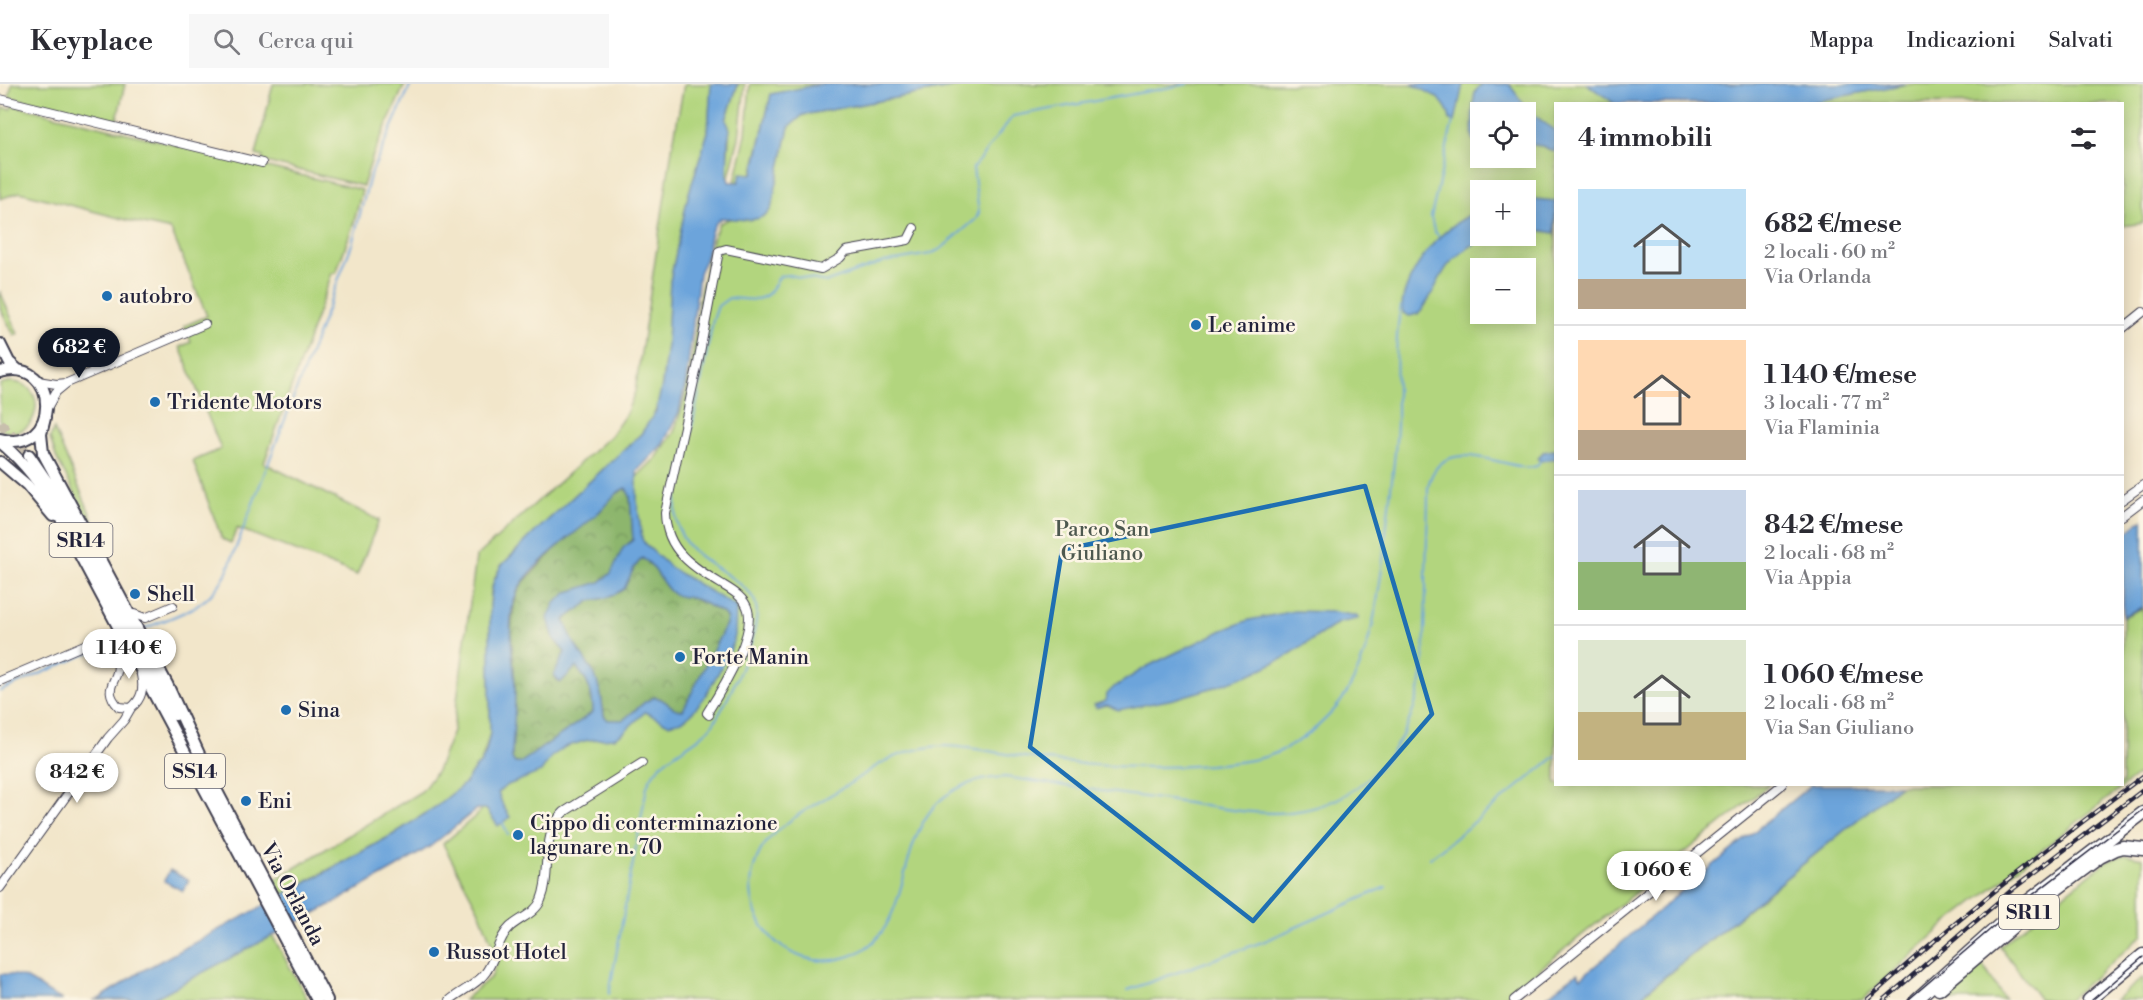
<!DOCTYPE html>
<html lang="it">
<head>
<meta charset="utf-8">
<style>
  :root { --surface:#fff; --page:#f7f7f7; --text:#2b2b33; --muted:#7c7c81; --line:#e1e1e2; --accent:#111827 }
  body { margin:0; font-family:"Libre Bodoni",serif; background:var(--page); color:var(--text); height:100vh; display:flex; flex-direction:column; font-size:22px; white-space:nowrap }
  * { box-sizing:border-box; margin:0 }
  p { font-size:20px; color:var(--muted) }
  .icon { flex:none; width:33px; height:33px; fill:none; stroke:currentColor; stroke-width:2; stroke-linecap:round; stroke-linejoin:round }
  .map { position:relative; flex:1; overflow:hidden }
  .side { position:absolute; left:1554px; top:18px; width:570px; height:684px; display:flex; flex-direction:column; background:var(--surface); border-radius:0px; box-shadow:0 3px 15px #0003 }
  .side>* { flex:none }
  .buttons { position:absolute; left:1470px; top:18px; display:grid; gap:12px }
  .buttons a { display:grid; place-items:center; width:66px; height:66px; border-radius:0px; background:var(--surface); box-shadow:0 3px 15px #0003; font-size:30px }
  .price { position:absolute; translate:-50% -51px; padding:0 14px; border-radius:21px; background:#fff; color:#222; font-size:20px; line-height:39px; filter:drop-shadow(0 2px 3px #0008) }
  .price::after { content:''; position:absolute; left:50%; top:36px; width:18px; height:14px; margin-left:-9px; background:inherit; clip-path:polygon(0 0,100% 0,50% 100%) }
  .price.on { background:var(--accent); color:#fff }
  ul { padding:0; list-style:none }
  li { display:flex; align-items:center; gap:18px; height:150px; padding:0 24px }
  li+li { border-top:2px solid var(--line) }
  li span { display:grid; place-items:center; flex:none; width:168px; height:120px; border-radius:0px; color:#555 }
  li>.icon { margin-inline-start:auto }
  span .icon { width:72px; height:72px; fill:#fffc; stroke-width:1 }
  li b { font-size:26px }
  h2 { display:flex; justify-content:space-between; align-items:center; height:72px; padding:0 24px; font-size:26px }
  header { display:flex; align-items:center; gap:36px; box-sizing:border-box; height:84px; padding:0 30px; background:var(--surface); border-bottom:2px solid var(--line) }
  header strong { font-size:28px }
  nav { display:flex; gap:33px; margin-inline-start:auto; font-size:21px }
  .search { width:420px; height:54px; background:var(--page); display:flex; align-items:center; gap:15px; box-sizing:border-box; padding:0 21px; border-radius:0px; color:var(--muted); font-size:22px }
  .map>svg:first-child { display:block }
  .green { fill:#b2d57e; stroke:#6a7c5c; stroke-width:1.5; fill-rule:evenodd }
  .forest { fill:url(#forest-crowns); stroke:#586c54; stroke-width:1.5 }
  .water { fill:#6ca4db; stroke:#47638b; stroke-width:1.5; fill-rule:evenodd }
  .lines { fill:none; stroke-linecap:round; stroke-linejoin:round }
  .stream { stroke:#6ca4db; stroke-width:2 }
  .major-tunnel { stroke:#c8bfad; stroke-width:10; stroke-dasharray:10 5; stroke-linecap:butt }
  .minor-casing { stroke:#413f50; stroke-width:10 }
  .major-casing { stroke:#413f50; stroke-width:14 }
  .highway-casing { stroke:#413f50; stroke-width:15 }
  .minor { stroke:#fff; stroke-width:8 }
  .major { stroke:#fff; stroke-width:10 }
  .highway { stroke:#fff; stroke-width:12 }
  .tram { stroke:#22223b; stroke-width:1.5 }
  .rail-casing { stroke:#22223b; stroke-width:4.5 }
  .rail { stroke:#fcf5e5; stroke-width:2; stroke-dasharray:7; stroke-linecap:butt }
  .marked { fill:none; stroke:#1f6fb2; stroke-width:4.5; stroke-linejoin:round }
  .poi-dot { fill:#1f6fb2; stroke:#fcf5e5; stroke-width:2 }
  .labels { text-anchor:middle; stroke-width:5; stroke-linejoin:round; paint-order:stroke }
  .shield { fill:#fcf5e5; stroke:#63616e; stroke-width:1.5 }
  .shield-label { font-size:20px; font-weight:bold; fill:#22223b }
  .poi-label { font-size:21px; fill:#22223b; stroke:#fcf5e5; text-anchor:start }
  .park-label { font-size:21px; fill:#4d584f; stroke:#fcf5e5 }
  .street-label { font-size:21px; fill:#22223b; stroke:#fcf5e5 }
</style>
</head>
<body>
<header>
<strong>Keyplace</strong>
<div class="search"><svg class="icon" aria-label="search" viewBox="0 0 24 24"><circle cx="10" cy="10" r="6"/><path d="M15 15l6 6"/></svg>Cerca qui</div>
<nav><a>Mappa</a><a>Indicazioni</a><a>Salvati</a></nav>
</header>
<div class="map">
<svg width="2143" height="916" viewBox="0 0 2143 916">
  <defs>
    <pattern id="forest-crowns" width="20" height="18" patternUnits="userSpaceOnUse" patternTransform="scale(1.5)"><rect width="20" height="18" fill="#8db66d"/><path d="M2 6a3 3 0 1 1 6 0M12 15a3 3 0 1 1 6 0" fill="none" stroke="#73945b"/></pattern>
  </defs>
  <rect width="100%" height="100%" fill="#fcf5e5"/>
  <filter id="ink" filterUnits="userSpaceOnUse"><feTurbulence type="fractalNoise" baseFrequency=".0167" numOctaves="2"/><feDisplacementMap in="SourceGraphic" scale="12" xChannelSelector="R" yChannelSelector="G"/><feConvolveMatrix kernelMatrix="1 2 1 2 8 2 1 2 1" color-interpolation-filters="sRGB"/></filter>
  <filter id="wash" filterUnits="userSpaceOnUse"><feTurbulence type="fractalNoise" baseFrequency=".008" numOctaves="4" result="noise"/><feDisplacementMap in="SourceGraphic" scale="24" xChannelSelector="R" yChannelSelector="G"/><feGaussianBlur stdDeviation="1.35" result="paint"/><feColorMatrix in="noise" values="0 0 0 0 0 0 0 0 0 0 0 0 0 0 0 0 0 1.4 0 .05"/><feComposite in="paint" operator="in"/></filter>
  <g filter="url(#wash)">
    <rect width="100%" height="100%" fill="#f2e6ca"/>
    <path class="green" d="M12 0H125L117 36 115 37 9 13Z
      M273 0H405L373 71 363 102 262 77 263 73 256 71Z
      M684 0H711L708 48 688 112 670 197 667 261 660 315 652 335 641 350 535 448 501 482 496 491 491 506 490 521V649L481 679 475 684 465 699 437 722 394 750 282 811 273 797 422 707 437 687 453 647 476 473 611 351 626 330 635 308 672 65Z
      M738 0H745L739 54 728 96C723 77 734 54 726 36Z
      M750 0H821L771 11 752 91 739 98H735L746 50Z
      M971 0H1587L1614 19 1556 20V700L1769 701 1501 916H464L492 892 498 876 479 827 443 760 478 730 503 681 575 453 657 373 674 348 684 317 691 282 700 211 711 160 719 139C723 138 729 134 734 134 748 133 760 139 771 125L789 42 803 31ZM1480 28H1526V74H1480ZM1480 106H1526V152H1480ZM1480 184H1526V230H1480Z
      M1906 0H2143V139L2123 142 2122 20 1803 19Z
      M12 21 362 106 354 138 336 189H332L264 379 379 436 357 491 237 444 231 459 222 455 193 377 221 365 180 263 191 258 184 242 207 232 171 146 134 138 20 108 0 115V39L3 24 11 25Z
      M0 207 18 250 14 251 0 224Z
      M8 298C52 296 40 361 0 346V300Z
      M54 345 101 455 99 456 56 373 50 354Z
      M2143 524V687L1946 840 1862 916H1637L1900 701 2122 700 2123 533Z
      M2125 771 2143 774V851L2068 916H2040L2000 862 2108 776Z
      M272 851 308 916H151Z
      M1982 880 2005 916H1942Z
      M2143 894V916H2115Z"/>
    <path class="forest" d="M626 404 630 412 633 455C620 466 620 475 612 488 603 501 582 504 568 508L554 555 565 568 554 592 560 599 575 582C588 596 593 609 593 628L520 679H515L512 675V667L515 600 511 547 514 521 517 510 522 500 553 467 600 427 613 412Z
      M642 474C657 481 659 498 672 509 679 514 687 512 695 515 705 519 715 525 724 530L727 535 726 540 684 626 675 625 660 614 645 618 623 636H608L604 632 601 611 595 591 574 559 564 536 590 517 610 513 624 505 634 484Z"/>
    <path class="water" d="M711 0H738L726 36 730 45 728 57 727 91 729 98H739L741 89 753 90 771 10 821 0H971L803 31 789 43 771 125C758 142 740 134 721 134 707 144 710 161 705 176 703 181 700 185 699 190L686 297 679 328 663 360 637 387V416L642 455 645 460 671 484 736 523 735 552 729 570 704 614 691 630 682 637 668 640 645 628 623 649 614 654 588 656 565 663 551 673 541 688 508 701 498 708 503 722 510 733 498 742 486 725H477L431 762 396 784 334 819 151 916H93L99 915 140 888 300 802 394 750 437 722 465 699 475 684 481 679 486 668 490 649V521L493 499 501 482 535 448 641 350 656 327 662 301 667 261 670 197 688 112 708 48ZM626 404 630 412 633 456 623 464 611 489 600 498 568 508 555 519 548 534 554 555 565 568 554 591 560 599 576 583C588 596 593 609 593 628L520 679H515L512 675V667C514 645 515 624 515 603 514 570 502 529 522 499 538 477 561 460 582 443 588 438 594 433 599 428 608 420 614 408 626 404ZM642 474C657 482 659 498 672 509 679 514 687 512 695 515 705 519 715 525 724 530L727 535 726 540 683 626C671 627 667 615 655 613L645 618 623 636H608L604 632 601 611 595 591 574 559 564 536 590 517 610 513 624 505 634 484Z
      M1411 0H1463L1455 38 1450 36C1447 14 1429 9 1411 0Z
      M1483 0H1509L1528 26 1555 47V68L1542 62 1526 60V28H1480V62L1473 56C1472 49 1472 13 1476 7 1477 4 1480 2 1483 0Z
      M1587 0H1906L1803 20 1614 19Z
      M1526 114 1555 117V149L1526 144Z
      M1480 125V152H1488C1475 159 1461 167 1450 179 1440 189 1427 225 1418 230 1417 230 1410 232 1409 232L1403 229C1400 217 1406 204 1411 193 1429 159 1447 142 1480 125Z
      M1555 366V375L1540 377 1538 375 1543 368Z
      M2143 435V523L2123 532V451Z
      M1294 527 1334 528 1358 532V535L1338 539 1284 574 1253 589 1215 603 1174 615 1118 626 1107 621 1096 624 1094 621 1106 617 1107 610 1114 603 1148 582 1223 546 1249 536Z
      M1811 701H1900L1636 916H1542L1577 889 1581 894 1679 809Z
      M170 786 189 796 183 807 164 797Z
      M0 890C32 889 38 906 63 916H0Z"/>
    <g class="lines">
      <path class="stream" d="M1439 152 1434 147 1431 133 1453 37
        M1401 222C1393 260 1398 301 1397 340 1396 367 1392 394 1389 421 1382 483 1377 578 1334 626 1316 646 1294 663 1268 672 1249 678 1229 679 1210 681 1150 685 1091 683 1032 674 1005 671 971 662 944 662 928 662 909 667 894 673 878 679 864 691 849 700 822 717 778 738 761 766 728 825 783 893 847 873 935 845 871 700 1005 693 1059 701 1113 709 1167 716 1202 721 1239 729 1275 729 1354 728 1406 672 1421 598 1426 568 1425 534 1426 503 1426 470 1428 436 1428 403 1439 351 1493 379 1528 384L1537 382 1540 377
        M143 545C178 530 207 526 226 490L352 160 370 92 411 0
        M110 559 122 555
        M0 607 105 562
        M502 737 508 751
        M1430 774 1556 672
        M1128 906 1265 857 1386 803
        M609 910 647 702C660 669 694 665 713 640 728 617 762 547 756 521 754 511 744 503 736 497 713 479 684 471 677 438 672 416 682 388 687 366 696 323 705 279 713 236L718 222 729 214C742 214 759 220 770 208 774 203 776 197 780 192L788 191 827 198 884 178 930 170 941 165 976 135 979 128 973 84 1013 32 1188 0"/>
    </g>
  </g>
  <g filter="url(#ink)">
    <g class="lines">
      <path class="major-tunnel" d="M0 339 29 371"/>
      <g class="minor-casing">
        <path id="minor" d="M0 15 262 79
          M2122 245 2143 228
          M38 297 56 300 67 299 56 308 47 324
          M67 299 205 240
          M2122 416 2143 401
          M2122 432 2143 416
          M134 530 145 534 173 522
          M0 597 96 556 107 559C110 565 115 571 117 577 122 597 99 602 119 623L131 624C142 615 144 605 141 591
          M709 631 707 629C721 607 755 552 748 526 745 514 733 507 723 501 693 483 666 467 665 429L698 279 719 167 726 165 821 185 840 174 846 167 908 156 914 144
          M0 804 108 654 124 636 131 624
          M450 916C461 907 478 900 486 888 496 874 498 854 510 843 520 834 536 829 541 816 553 787 539 751 564 728L642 679
          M1514 916 1783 700"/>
      </g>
      <g class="major-casing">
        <path id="major" d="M0 260 9 278 18 286
          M0 288C62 271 61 372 0 355
          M45 334 41 350 43 369 167 600 210 694 327 916
          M0 358C20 374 35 393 50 415L317 916
          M29 371 57 412 175 631
          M0 378 27 401 53 432"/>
      </g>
      <g class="highway-casing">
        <path id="highway" d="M1939 905 2057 805 2100 773 2116 765 2123 763 2143 765
          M1916 916 2014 828 2143 729
          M2089 916 2143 871"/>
      </g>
      <use href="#minor" class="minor"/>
      <use href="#major" class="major"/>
      <use href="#highway" class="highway"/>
      <path class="tram" d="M1908 916 2013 826 2143 726
        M2092 916 2143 873"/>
      <g class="rail-casing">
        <path id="rail" d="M1867 916C1955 836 2048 763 2143 692
          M1884 916 2013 805 2143 706"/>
      </g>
      <use href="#rail" class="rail"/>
    </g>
  </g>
  <path class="marked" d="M1365 402 1432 630 1253 837 1030 663 1062 466Z"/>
  <g class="poi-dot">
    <circle cx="107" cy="212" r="6"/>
    <circle cx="1196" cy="241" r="6"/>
    <circle cx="155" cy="318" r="6"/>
    <circle cx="135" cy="510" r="6"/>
    <circle cx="680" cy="573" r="6"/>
    <circle cx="286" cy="626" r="6"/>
    <circle cx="246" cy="717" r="6"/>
    <circle cx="518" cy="751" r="6"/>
    <circle cx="434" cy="868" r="6"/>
  </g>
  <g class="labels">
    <g class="shield">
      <rect x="49.5" y="439" width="63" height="34" rx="4.5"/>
      <rect x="165" y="670" width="60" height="34" rx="4.5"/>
      <rect x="1999" y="811" width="60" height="34" rx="4.5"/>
    </g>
    <g class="shield-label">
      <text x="81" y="463">SR14</text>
      <text x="195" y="694">SS14</text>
      <text x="2029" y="835">SR11</text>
    </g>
    <g class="poi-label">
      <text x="119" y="219">autobro</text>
      <text x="1208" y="248">Le anime</text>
      <text x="167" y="325">Tridente Motors</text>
      <text x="147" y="517">Shell</text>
      <text x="692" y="580">Forte Manin</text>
      <text x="298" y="633">Sina</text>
      <text x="258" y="724">Eni</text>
      <text x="530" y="746">Cippo di conterminazione<tspan x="530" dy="24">lagunare n. 70</tspan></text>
      <text x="446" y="875">Russot Hotel</text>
    </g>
    <g class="park-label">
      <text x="1102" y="452">Parco San<tspan x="1102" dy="24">Giuliano</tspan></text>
    </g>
    <g class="street-label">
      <text transform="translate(293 810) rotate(62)" y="7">Via Orlanda</text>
    </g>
  </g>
</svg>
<div class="buttons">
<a><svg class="icon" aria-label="locate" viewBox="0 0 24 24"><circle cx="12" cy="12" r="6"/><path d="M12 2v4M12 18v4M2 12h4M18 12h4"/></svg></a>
<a>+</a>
<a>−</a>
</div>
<b class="price on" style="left:79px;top:295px">682 €</b>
<b class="price" style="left:129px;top:596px">1 140 €</b>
<b class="price" style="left:77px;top:720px">842 €</b>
<b class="price" style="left:1656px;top:818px">1 060 €</b>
<section class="side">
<h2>4 immobili<svg class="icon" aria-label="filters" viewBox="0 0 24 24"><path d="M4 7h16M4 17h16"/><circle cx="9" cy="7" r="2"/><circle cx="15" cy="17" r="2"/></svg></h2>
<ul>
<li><span style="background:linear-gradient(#bfe0f5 75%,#b9a48a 0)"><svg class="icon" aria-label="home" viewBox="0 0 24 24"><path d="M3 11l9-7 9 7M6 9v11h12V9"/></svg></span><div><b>682 €/mese</b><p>2 locali · 60 m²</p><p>Via Orlanda</p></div></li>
<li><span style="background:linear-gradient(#ffd9b3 75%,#b9a48a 0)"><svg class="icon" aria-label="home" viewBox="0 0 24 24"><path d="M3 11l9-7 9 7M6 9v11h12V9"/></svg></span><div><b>1 140 €/mese</b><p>3 locali · 77 m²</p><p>Via Flaminia</p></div></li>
<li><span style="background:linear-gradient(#c9d6e8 60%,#8fb573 0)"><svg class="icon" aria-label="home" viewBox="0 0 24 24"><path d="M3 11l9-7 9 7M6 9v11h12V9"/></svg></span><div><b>842 €/mese</b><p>2 locali · 68 m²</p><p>Via Appia</p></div></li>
<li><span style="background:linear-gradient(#dfe7d0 60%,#c2b280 0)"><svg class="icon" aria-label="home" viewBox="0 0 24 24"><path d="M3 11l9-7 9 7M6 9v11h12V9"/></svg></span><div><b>1 060 €/mese</b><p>2 locali · 68 m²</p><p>Via San Giuliano</p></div></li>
</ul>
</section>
</div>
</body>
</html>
